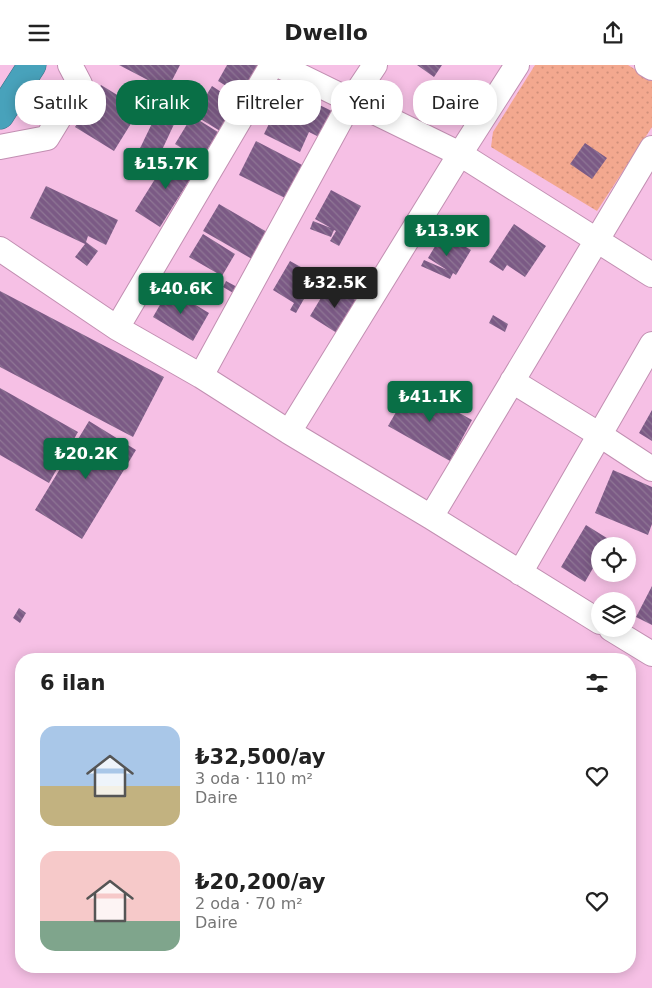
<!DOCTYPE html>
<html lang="tr">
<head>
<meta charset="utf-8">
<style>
  :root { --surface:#fff; --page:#f2f2f2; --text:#222; --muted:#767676; --accent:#096f46 }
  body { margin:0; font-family:"DejaVu Sans",sans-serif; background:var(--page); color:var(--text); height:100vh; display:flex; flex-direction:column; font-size:19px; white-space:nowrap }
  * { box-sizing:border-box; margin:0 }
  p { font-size:16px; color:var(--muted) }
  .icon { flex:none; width:28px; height:28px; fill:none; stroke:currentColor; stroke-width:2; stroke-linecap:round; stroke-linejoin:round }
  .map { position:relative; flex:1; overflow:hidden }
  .side { position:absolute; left:15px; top:588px; width:621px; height:320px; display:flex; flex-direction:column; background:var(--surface); border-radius:20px; box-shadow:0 2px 12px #0003 }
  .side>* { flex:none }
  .banner { position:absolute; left:15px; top:15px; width:622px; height:45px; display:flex; gap:10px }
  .buttons { position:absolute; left:591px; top:472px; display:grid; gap:10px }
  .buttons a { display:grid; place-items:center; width:45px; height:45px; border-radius:50%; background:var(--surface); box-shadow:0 2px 12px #0003; font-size:25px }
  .price { position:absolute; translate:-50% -42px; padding:0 11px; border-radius:5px; background:var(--accent); color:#fff; font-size:16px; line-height:32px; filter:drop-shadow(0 1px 2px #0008) }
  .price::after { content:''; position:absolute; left:50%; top:30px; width:15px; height:11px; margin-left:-8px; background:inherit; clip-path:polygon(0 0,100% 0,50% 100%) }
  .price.on { background:#222; color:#fff }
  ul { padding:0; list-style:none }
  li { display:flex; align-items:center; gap:15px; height:125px; padding:0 25px }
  li span { display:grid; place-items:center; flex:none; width:140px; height:100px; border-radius:15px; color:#555 }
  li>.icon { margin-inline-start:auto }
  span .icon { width:60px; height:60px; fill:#fffc; stroke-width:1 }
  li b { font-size:21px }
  h2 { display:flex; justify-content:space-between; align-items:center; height:60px; padding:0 25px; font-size:21px }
  .chip { padding:0 18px; border-radius:20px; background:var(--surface); box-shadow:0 2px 12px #0003; font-size:18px; line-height:45px }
  .chip.on { background:var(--accent); color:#fff }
  header { display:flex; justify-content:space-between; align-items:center; height:65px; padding:0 25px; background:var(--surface); font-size:22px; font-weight:800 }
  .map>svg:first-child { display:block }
  .green { fill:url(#green-dots) }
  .building { fill:url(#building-back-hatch) }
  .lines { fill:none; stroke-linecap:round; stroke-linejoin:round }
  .minor-casing { stroke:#c28fb2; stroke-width:26 }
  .highway-casing { stroke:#3b6f84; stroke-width:29 }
  .minor { stroke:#fff; stroke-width:24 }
  .highway { stroke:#48a2bb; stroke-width:28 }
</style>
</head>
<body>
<header><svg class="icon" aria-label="menu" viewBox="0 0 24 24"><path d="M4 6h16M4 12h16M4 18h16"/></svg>Dwello<svg class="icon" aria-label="share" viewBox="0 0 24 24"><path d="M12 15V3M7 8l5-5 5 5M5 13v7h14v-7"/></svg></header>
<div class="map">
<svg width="652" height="923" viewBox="0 0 652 923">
  <defs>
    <pattern id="green-dots" width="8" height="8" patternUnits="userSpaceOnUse" patternTransform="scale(1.25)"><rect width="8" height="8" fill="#f3a88f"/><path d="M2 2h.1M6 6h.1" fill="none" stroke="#d0907b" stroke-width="1.8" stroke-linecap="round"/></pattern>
    <pattern id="building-back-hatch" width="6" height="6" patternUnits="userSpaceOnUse" patternTransform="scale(1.25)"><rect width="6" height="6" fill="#7b5a85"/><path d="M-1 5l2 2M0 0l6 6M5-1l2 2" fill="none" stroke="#8f7695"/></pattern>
  </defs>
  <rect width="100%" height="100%" fill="#f6c0e5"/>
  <path class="green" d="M535 0H628L652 15V62L597 146 491 82 493 67Z"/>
  <path class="building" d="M119 0H180L167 25Z
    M227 0H259L241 30 218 16Z
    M417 0H442L434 12Z
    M101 20 140 44 114 86 75 62Z
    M212 21 238 38 220 66 194 50Z
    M286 24 334 47 321 73 309 67 300 87 264 69Z
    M158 46 176 55 148 115 129 106Z
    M192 51 218 67 201 95 175 79Z
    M256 76 308 103 291 136 239 110Z
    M585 78 607 93 592 114 570 99Z
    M172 87 197 103 160 162 135 146Z
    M46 121 118 155 106 180 88 171 86 177 98 186 87 201 75 192 85 179 30 153Z
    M331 125 361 141 339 181 330 176 336 166 334 165 331 172 310 164 313 156 331 163 315 154Z
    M219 139 267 167 252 194 203 166Z
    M514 159 546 181 525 212 507 200 503 206 489 197Z
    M443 168 471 185 456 210 453 208 450 214 421 201 424 195 447 205 428 193Z
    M203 169 235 189 222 211 189 192Z
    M290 196 317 211 296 248 290 245 294 238 273 225Z
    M226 216 239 223 235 229 223 222Z
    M330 218 360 238 340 270 310 251Z
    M169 224 209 248 193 276 153 252Z
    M0 226 164 312 133 372 0 302Z
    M493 250 508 259 505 267 489 258Z
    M411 321 472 355 450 396 388 361Z
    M0 323 78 367 49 418 0 390Z
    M652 345V376L639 368Z
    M89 356 136 385 82 474 35 445Z
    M613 405 652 422V459L648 470 595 448Z
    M586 460 610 475 606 481H600V491L585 517 561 502Z
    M652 521V560L636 552Z
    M19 543 26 548 20 558 13 553Z"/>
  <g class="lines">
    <g class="minor-casing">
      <path id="minor" d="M278 0 460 89 652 210
        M647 0 652 3
        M0 82 47 73 80 19 70 0
        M0 184 117 263 201 311 289 367 431 452 600 557
        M117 263 272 0
        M201 311 351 36 375 0
        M512 316 600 370 652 404
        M289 367 460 89 517 0
        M431 452 652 83
        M520 508 652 279
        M611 564 652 589"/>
    </g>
    <g class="highway-casing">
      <path id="highway" d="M0 50 32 0"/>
    </g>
    <use href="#minor" class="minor"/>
    <use href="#highway" class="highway"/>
  </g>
</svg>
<div class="buttons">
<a><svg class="icon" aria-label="locate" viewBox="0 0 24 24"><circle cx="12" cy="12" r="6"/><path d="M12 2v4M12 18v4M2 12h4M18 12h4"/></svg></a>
<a><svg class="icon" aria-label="layers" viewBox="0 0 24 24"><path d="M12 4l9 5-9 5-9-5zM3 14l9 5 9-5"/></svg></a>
</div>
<b class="price" style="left:166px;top:125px">₺15.7K</b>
<b class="price" style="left:447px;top:192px">₺13.9K</b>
<b class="price on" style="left:335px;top:244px">₺32.5K</b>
<b class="price" style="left:181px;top:250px">₺40.6K</b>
<b class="price" style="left:430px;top:358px">₺41.1K</b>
<b class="price" style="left:86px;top:415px">₺20.2K</b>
<div class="banner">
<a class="chip">Satılık</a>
<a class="chip on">Kiralık</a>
<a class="chip">Filtreler</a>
<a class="chip">Yeni</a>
<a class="chip">Daire</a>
</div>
<section class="side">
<h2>6 ilan<svg class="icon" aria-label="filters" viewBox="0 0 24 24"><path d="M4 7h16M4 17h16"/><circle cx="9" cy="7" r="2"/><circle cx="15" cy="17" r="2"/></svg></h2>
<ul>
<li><span style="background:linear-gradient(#a9c7e8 60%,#c2b280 0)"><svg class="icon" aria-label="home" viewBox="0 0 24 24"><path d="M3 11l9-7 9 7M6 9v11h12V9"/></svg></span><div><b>₺32,500/ay</b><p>3 oda · 110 m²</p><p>Daire</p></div><svg class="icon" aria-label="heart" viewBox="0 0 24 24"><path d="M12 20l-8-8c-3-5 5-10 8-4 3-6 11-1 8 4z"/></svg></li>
<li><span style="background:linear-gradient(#f6c9c9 70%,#7fa58c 0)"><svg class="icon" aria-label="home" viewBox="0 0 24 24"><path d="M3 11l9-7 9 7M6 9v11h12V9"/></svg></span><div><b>₺20,200/ay</b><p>2 oda · 70 m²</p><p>Daire</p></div><svg class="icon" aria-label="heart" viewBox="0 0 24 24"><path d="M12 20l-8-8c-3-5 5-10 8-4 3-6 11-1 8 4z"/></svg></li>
</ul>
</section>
</div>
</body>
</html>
